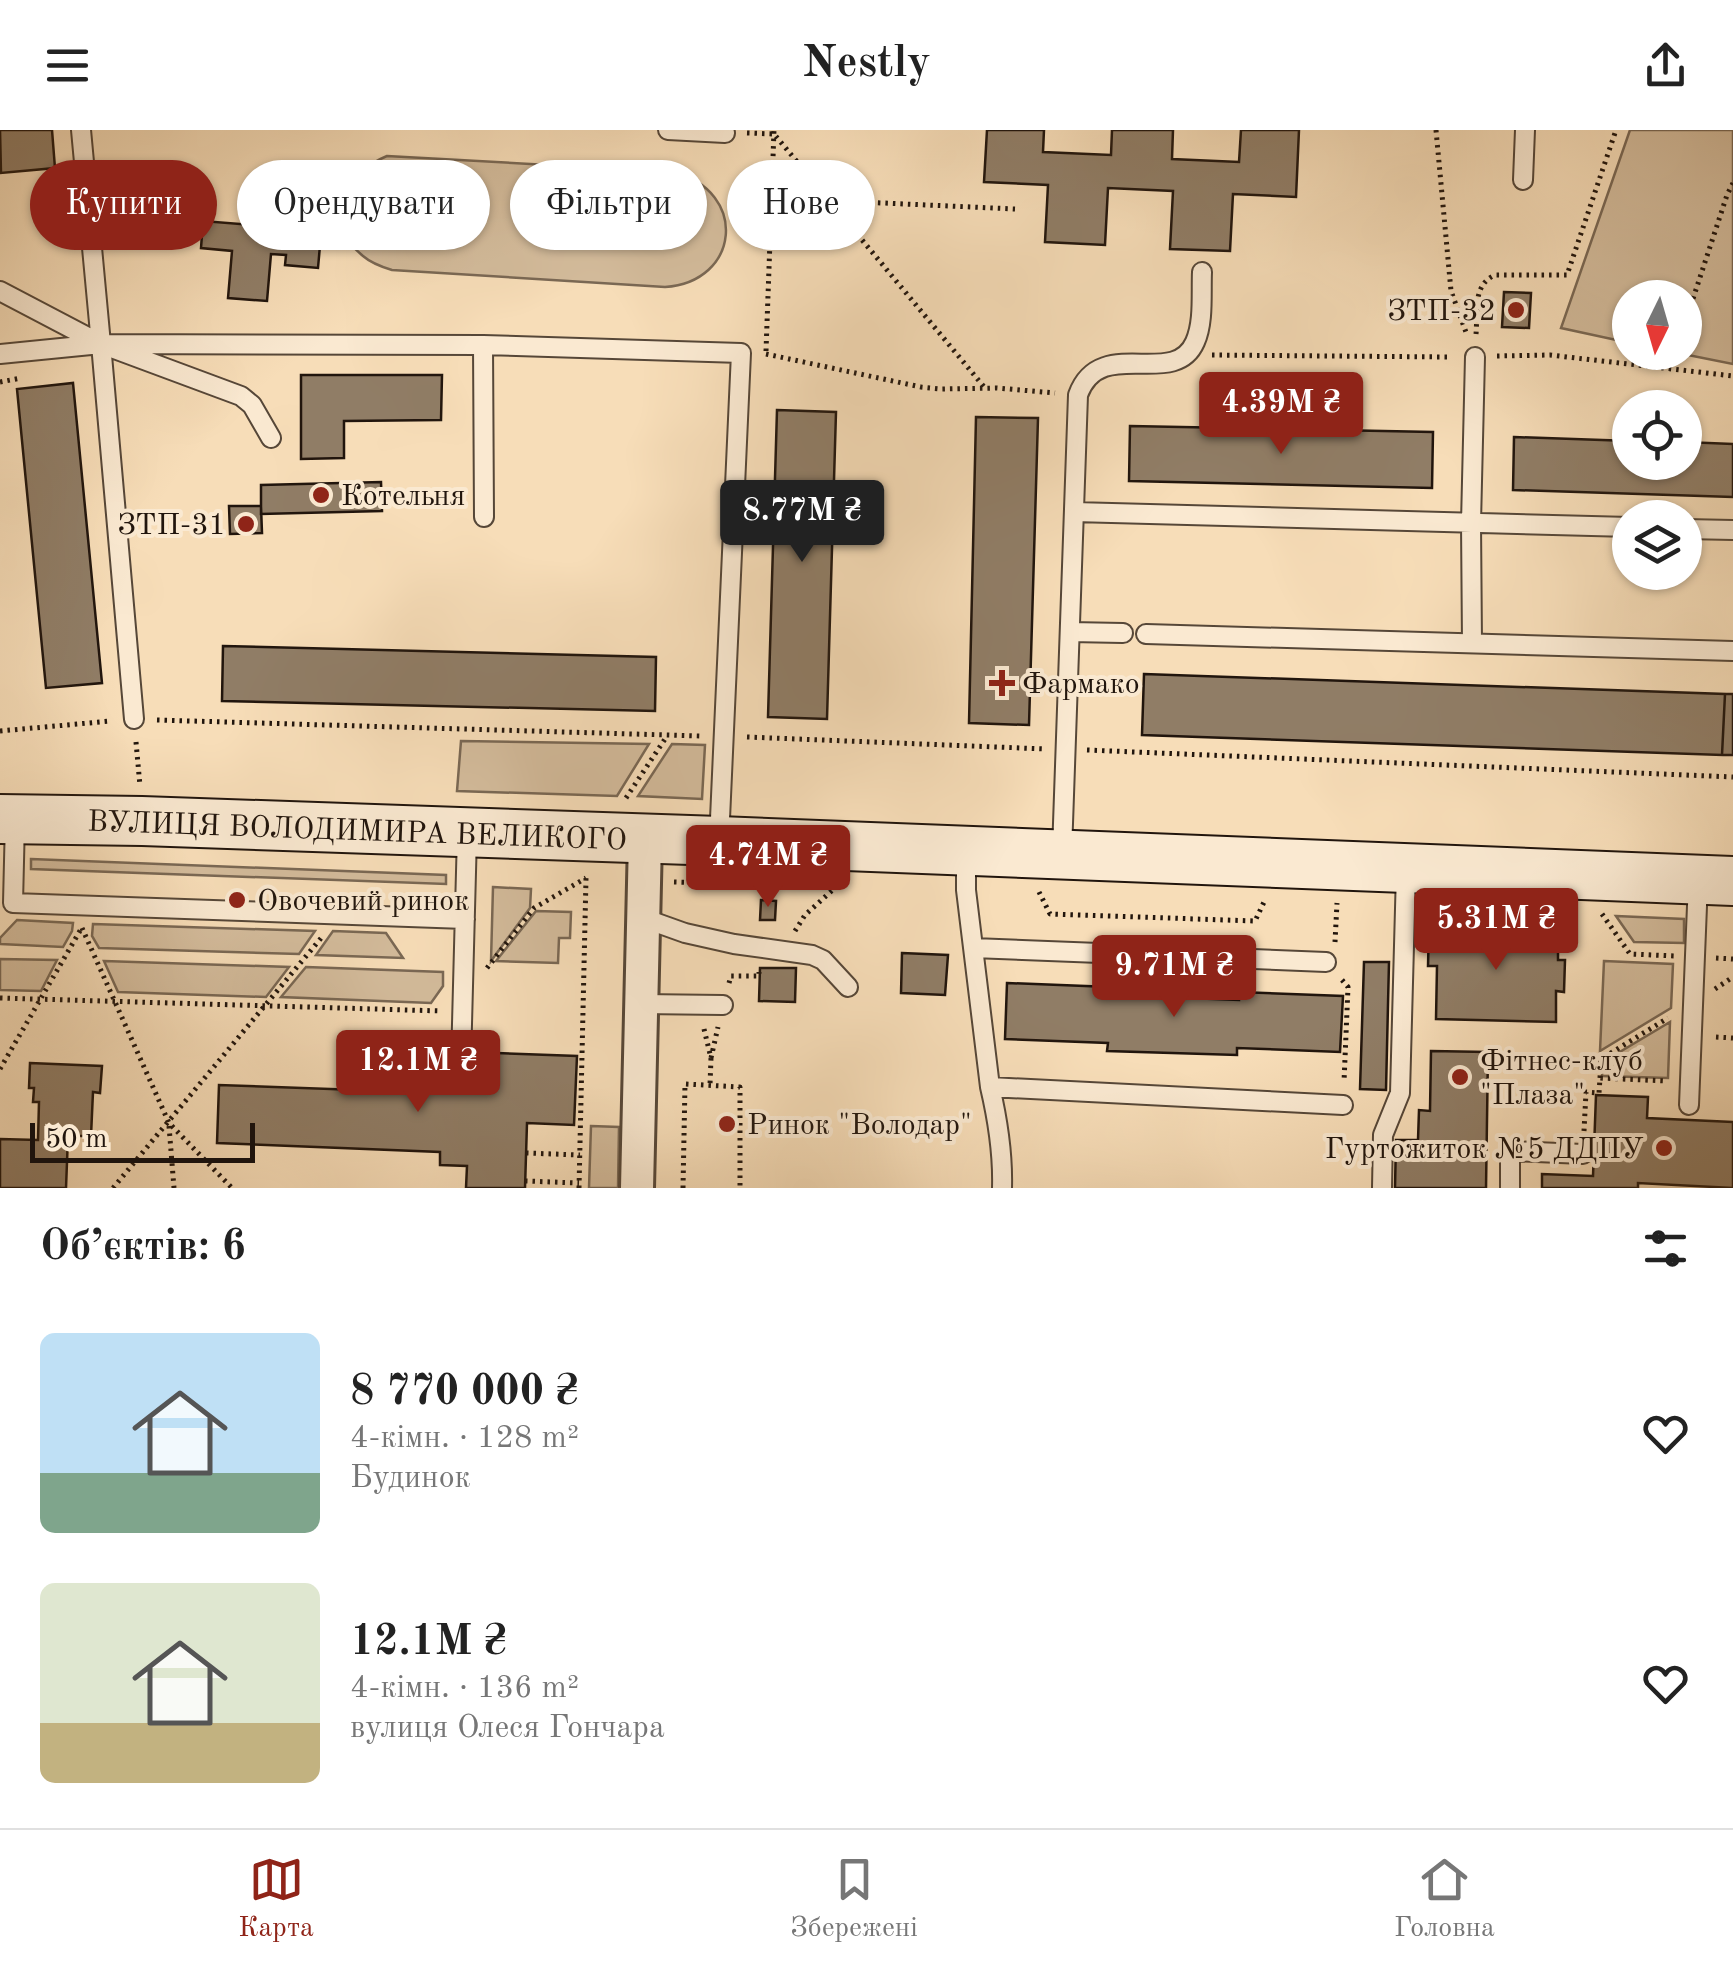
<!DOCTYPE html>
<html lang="uk">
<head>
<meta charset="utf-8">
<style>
  :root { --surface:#fff; --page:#f2f2f2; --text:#222; --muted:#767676; --line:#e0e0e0; --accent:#8f2418 }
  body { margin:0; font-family:"Old Standard TT",serif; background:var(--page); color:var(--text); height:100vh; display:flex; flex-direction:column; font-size:38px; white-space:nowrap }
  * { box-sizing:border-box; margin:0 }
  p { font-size:32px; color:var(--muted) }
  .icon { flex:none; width:55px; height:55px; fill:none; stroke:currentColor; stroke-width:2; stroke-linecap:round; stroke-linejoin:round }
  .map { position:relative; height:1058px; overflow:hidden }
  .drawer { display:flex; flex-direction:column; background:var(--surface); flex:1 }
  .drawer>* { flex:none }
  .banner { position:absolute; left:30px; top:30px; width:1000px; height:90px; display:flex; gap:20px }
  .needle { width:65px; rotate:185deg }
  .fabs { position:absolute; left:1612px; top:150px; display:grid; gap:20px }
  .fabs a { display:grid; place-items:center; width:90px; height:90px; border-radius:50%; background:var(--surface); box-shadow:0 2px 8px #0004; font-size:50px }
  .scale { position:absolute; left:30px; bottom:25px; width:225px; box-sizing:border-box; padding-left:10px; border:5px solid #21150d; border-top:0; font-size:28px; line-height:35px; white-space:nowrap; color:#21150d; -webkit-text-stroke:8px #fae9d1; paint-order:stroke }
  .price { position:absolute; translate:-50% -85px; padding:0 22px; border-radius:10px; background:var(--accent); color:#fff; font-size:32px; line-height:65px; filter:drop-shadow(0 2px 5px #0008) }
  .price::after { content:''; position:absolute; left:50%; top:60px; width:30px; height:22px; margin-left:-15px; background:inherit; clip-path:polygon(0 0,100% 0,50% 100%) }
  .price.selected { background:#222; color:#fff }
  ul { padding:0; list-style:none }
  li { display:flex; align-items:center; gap:30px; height:250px; padding:0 40px }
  li span { display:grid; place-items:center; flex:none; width:280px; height:200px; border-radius:15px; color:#555 }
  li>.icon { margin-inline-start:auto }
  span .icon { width:120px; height:120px; fill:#fffc; stroke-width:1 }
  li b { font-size:42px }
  h2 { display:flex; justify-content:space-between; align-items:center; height:120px; padding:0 40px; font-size:42px }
  .tag { padding:0 35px; border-radius:45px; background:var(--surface); box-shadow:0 2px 8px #0004; font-size:35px; line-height:90px }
  .tag.selected { background:var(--accent); color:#fff }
  header { display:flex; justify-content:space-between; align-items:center; height:130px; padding:0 40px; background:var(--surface); font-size:45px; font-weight:800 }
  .dock { display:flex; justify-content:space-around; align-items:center; height:140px; border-top:2px solid var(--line); background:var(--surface); font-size:28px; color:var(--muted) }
  .dock a { display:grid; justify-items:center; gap:5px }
  .dock .selected { color:var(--accent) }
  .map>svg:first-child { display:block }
  .green { fill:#d3bb9b; stroke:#7a6854; stroke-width:2.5 }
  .building { fill:#907d66; stroke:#21150d; stroke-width:2.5 }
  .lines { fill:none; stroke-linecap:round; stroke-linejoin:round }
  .lane-casing { stroke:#564738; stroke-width:22 }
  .street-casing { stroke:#564738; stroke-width:38 }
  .secondary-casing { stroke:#21150d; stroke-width:52 }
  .path { stroke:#21150d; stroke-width:5; stroke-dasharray:2.5 5; stroke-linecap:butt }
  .lane { stroke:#fae9d1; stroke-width:18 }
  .street { stroke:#fae9d1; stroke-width:32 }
  .secondary { stroke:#fae9d1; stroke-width:48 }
  .poi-dot { fill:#8f2418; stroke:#fae9d1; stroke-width:4 }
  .labels { text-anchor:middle; stroke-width:8; stroke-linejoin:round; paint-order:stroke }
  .poi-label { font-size:30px; fill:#21150d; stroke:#fae9d1; text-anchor:start }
  .street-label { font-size:30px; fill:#21150d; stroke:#fae9d1 }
</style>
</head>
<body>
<header><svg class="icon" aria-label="menu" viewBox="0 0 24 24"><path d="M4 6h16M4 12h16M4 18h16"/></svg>Nestly<svg class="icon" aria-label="share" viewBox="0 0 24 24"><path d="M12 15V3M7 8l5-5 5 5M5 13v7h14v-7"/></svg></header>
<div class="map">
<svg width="1733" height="1058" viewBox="0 0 1733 1058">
  <rect width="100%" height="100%" fill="#f7ddb8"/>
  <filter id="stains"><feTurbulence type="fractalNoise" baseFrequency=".002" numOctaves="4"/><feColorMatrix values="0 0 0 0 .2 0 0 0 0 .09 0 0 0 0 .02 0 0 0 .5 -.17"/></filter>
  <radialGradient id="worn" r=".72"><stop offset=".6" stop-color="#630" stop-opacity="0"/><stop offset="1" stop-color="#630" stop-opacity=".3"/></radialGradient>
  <path class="green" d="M1630 0H1733V234L1678 223 1685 222V168H1630V213L1561 198Z
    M387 26 674 42C749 62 740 152 665 157L392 140C382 137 371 133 363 126 323 94 344 43 387 26Z
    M461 611 649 614 617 666 457 661Z
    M672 614 705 615 702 669 638 666Z
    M31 729 446 745V754L31 739Z
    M493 757 531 759 530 778 491 831Z
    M536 781 571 782 570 808H559L558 833 496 831Z
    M1616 786 1684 789V813L1634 812Z
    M17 790 73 793 72 801 63 817 0 814V808Z
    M93 794 315 801 299 824 99 818 92 806Z
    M333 801 386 803 403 828 316 825Z
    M0 829 57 830 41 861 0 860Z
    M104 831 289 837 266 867 118 862Z
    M1604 831 1673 834 1671 878 1600 921Z
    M306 837 443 842V856L431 873 281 867Z
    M1670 892 1668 948 1602 946 1603 932Z
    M591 996 619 997 618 1058H589Z"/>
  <path class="building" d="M0 0H52L55 38 1 43Z
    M987 0H1044L1043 22 1111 25 1112 0H1173L1172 29 1239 32 1241 0H1299L1296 67 1233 64 1230 121 1170 119 1173 61 1108 58 1105 115 1045 112 1048 55 984 52Z
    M289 90 322 93 318 138 285 135 286 125 271 124 267 171 228 168 232 121 201 118 203 91 288 98Z
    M1504 162 1531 163 1529 198 1502 197Z
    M301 245H442L441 290 344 291V328L301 329Z
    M73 253 102 553 46 558 17 259Z
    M777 280 836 282 827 589 768 587Z
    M976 287 1038 288 1029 595 969 593Z
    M1130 296 1433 302 1432 358 1129 351Z
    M1514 307 1630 311V332H1685V312L1733 314V367L1513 360Z
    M381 352 382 381 261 384V355Z
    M229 376H261L262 403 230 404Z
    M223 516 656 527 655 581 222 571Z
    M1144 544 1725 564 1722 625 1142 605Z
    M1725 564H1733V625H1722Z
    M761 770 776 771 775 790H760Z
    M1429 795 1558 798V830H1565L1564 862 1556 861V892L1436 889 1437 836H1428Z
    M902 823 948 825 945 865 901 863Z
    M1364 832H1389L1386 960 1360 959Z
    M760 838H796L795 872 759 871Z
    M1007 853 1110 857V865L1239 870V862L1343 866 1340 922 1237 918V925L1107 921 1108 913 1005 909Z
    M1431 921 1488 922 1486 1058H1395L1396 1010H1418L1419 980 1430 981Z
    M468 922 577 926 574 995 527 993 525 1058H466L467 1036 440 1035V1022L217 1013 219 955 441 963 442 943 467 944Z
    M30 933 102 936 100 963 93 962 91 1006H68L66 1058H0V1009L38 1010 39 972H33L34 958H29Z
    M1596 965 1648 967 1647 988 1733 992V1058L1638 1053V1058H1542V1044L1593 1046Z"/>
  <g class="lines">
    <g class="lane-casing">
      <path id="lane" d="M81 0 101 214 483 215 741 223 719 711
        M668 0 725 3
        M1523 50 1525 0
        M0 161 101 214 241 266 252 275 271 308
        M101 214 134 589
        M483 215 484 387
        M0 224 101 214
        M1074 382 1630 397
        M1685 399 1733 400
        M1070 502 1123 503
        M1146 504 1733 521
        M1472 513 1471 393 1475 227
        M15 690 13 773 465 789
        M1062 722 1078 265C1100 204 1174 260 1195 212 1204 192 1201 164 1202 142
        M966 723V760L990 957 1343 975
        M643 788 685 803 734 814 812 825 823 830 848 857
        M973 818 1326 832
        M641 874 723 875
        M461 932 467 704
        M990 957C998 991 1003 1023 1002 1058
        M1689 975 1698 751
        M1382 1058 1383 1005 1400 963 1406 742
        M1510 1058V1021L1583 1024"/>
    </g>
    <g class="street-casing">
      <path id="street" d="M637 1058 645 710"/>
    </g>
    <g class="secondary-casing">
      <path id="secondary" d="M0 689 142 691 719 711 1733 751"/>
    </g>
    <path class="path" d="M1436 0 1451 161 1467 205
      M747 3 774 4 985 258
      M773 68 1015 79
      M1686 190 1727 65 1733 53
      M1476 204C1478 182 1472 155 1495 145H1567L1616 0
      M766 221 774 0
      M766 224 921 257 941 259 997 258 1055 263
      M1212 225 1451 227
      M1497 226 1550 225 1733 246
      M0 252 21 248
      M157 590 701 606
      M0 601 111 591
      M747 607 1046 619
      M136 612 140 656
      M1087 620 1733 647
      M626 668 667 606
      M674 752 773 755
      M1039 762 1050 784 1255 791 1265 770
      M1602 784 1630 824 1675 826
      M82 798 169 993 232 1058
      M795 801 805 785 837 756
      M1335 812 1337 773
      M1716 828 1733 829
      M487 838 534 778 586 748
      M1342 850 1348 857 1344 952
      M729 853 731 846H759V842
      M1715 859 1733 847
      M0 868 442 881
      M704 899 711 928 710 955
      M1716 907 1733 908
      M711 928 718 897
      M0 939 81 799
      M1600 948 1601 929 1668 888
      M169 996 174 1058
      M1584 1001 1586 962 1599 963 1600 948 1667 951
      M526 1023 580 1025
      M525 1051 579 1053
      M113 1058 322 807
      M579 1058 586 748
      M683 1058 685 954 740 957V1058"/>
    <use href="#lane" class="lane"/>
    <use href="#street" class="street"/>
    <use href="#secondary" class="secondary"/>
  </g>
  <g class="poi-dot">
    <circle cx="1516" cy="180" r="10"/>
    <circle cx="321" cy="365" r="10"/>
    <circle cx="246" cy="394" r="10"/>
    <path d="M997 538h10v10h10v10h-10v10h-10v-10h-10v-10h10z"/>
    <circle cx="237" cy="770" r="10"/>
    <circle cx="1460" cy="947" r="10"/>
    <circle cx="727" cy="994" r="10"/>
    <circle cx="1664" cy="1018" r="10"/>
  </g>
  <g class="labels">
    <g class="poi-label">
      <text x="1496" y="190" text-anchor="end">ЗТП-32</text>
      <text x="341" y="375">Котельня</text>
      <text x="226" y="404" text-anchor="end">ЗТП-31</text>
      <text x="1022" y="563">Фармако</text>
      <text x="257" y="780">Овочевий ринок</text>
      <text x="1480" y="940">Фітнес-клуб<tspan x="1480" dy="34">"Плаза"</tspan></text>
      <text x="747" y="1004">Ринок "Володар"</text>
      <text x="1644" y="1028" text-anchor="end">Гуртожиток №5 ДДПУ</text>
    </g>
    <g class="street-label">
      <text transform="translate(357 700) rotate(2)" y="10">ВУЛИЦЯ ВОЛОДИМИРА ВЕЛИКОГО</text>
    </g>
  </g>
  <rect width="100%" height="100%" filter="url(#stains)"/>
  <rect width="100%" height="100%" fill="url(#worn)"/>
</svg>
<div class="fabs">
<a><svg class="needle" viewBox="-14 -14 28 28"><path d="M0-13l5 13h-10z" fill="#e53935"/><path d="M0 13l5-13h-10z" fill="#767676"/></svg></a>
<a><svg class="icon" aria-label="locate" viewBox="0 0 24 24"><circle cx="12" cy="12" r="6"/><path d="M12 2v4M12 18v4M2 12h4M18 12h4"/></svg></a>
<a><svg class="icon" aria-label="layers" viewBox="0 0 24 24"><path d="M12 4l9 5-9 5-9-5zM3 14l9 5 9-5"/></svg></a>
</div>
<div class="scale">50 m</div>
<b class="price" style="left:1281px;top:327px">4.39M ₴</b>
<b class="price selected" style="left:802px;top:435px">8.77M ₴</b>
<b class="price" style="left:768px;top:780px">4.74M ₴</b>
<b class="price" style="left:1496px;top:843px">5.31M ₴</b>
<b class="price" style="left:1174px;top:890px">9.71M ₴</b>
<b class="price" style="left:418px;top:985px">12.1M ₴</b>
<div class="banner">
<a class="tag selected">Купити</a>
<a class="tag">Орендувати</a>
<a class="tag">Фільтри</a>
<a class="tag">Нове</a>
</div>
</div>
<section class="drawer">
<h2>Об’єктів: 6<svg class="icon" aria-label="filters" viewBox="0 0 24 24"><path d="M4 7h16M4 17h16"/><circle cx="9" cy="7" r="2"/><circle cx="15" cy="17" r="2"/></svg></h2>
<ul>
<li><span style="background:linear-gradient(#bfe0f5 70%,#7fa58c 0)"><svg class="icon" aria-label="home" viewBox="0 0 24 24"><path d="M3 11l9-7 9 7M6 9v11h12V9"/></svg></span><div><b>8 770 000 ₴</b><p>4-кімн. · 128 m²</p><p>Будинок</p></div><svg class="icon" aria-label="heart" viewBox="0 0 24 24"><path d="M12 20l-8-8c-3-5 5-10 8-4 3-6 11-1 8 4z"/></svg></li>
<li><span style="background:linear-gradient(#dfe7d0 70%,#c2b280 0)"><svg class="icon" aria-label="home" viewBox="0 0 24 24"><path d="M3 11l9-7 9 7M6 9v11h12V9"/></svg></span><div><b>12.1M ₴</b><p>4-кімн. · 136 m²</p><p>вулиця Олеся Гончара</p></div><svg class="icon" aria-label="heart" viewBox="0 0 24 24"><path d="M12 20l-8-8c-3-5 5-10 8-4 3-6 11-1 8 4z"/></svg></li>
</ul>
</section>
<nav class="dock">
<a class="selected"><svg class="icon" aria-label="map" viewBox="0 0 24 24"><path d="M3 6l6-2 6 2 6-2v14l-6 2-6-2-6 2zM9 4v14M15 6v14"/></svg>Карта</a>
<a><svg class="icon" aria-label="saved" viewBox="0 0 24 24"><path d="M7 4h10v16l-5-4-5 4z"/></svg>Збережені</a>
<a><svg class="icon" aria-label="home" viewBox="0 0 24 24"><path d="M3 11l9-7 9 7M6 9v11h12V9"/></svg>Головна</a>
</nav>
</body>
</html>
